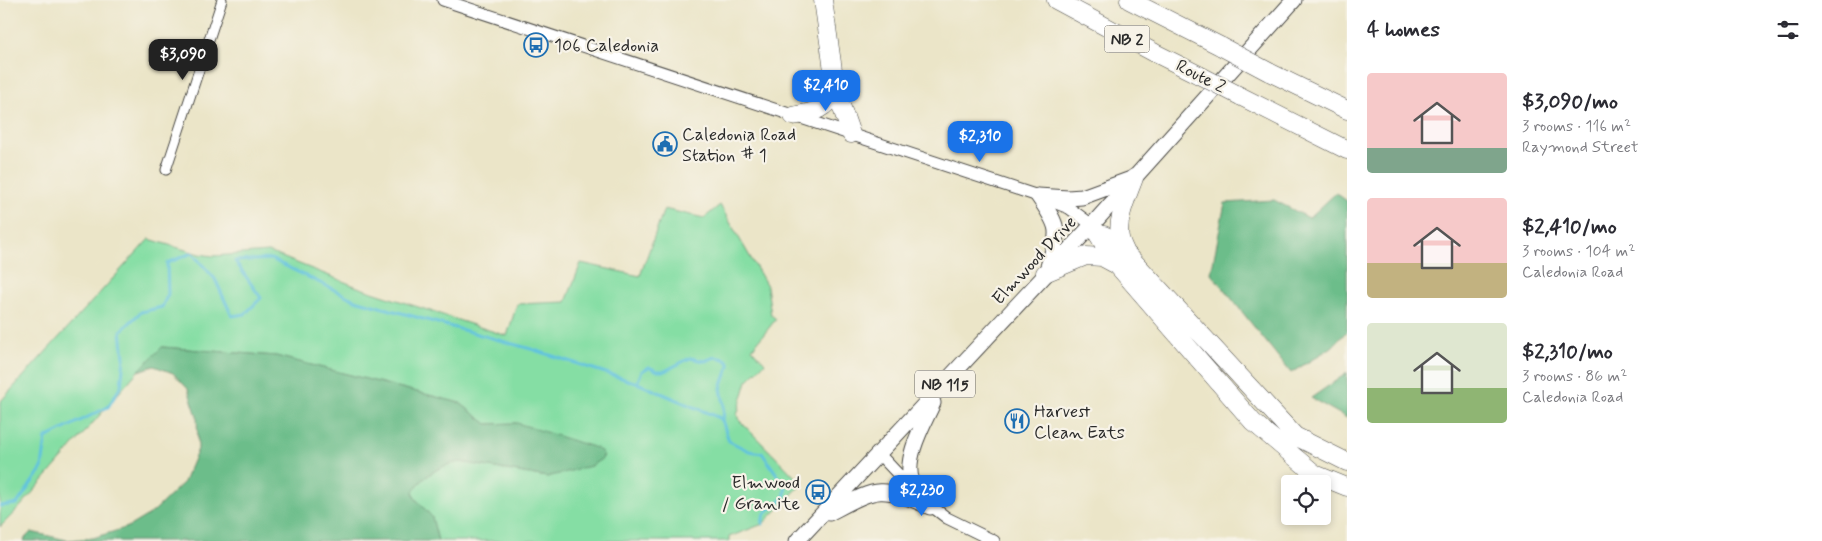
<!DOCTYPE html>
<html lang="en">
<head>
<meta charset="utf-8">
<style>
  :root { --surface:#fff; --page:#f2f2f3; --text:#2b2b33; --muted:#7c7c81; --accent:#1a73e8 }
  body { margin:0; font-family:Mynerve,sans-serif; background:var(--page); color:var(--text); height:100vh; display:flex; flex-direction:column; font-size:19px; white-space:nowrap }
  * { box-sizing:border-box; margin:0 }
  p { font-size:16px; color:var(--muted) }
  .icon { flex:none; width:28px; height:28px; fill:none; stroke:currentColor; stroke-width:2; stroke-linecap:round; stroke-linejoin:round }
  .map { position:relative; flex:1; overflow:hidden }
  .side { display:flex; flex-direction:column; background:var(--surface); width:475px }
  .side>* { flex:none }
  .tools { position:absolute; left:1281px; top:475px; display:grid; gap:10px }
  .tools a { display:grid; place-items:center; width:50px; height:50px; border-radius:5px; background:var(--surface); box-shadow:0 2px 8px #0003; font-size:25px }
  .price { position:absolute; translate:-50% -42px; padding:0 11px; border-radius:10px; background:var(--accent); color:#fff; font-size:16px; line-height:32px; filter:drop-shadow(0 1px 2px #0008) }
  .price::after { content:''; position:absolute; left:50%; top:30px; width:15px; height:11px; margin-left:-8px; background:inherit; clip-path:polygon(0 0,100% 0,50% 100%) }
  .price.on { background:#222; color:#fff }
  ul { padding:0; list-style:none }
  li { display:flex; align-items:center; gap:15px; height:125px; padding:0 20px }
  li span { display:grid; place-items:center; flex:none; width:140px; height:100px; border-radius:5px; color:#555 }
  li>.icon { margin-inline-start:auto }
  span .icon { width:60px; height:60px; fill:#fffc; stroke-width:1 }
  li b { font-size:21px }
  h2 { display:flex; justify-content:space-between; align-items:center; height:60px; padding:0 20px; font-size:21px }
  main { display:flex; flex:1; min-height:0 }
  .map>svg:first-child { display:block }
  .green { fill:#85dea4; stroke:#588468 }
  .forest { fill:#6cbd8a; stroke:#4c745a }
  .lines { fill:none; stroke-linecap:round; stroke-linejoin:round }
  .stream { stroke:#61c2df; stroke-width:3 }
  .minor-casing { stroke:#484743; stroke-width:11 }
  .tertiary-casing { stroke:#484743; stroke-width:13 }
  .primary-casing { stroke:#484743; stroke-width:17 }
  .motorway-casing { stroke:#484743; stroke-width:19 }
  .minor { stroke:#fff; stroke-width:9 }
  .tertiary { stroke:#fff; stroke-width:11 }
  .primary { stroke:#fff; stroke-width:15 }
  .motorway { stroke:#fff; stroke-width:18 }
  .motorway-bridge-casing { stroke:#484743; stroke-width:19; stroke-linecap:butt }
  .motorway-bridge { stroke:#fff; stroke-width:18 }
  .labels { text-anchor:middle; stroke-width:4.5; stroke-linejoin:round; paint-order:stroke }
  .shield { fill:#f7f3e8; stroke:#686764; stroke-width:1 }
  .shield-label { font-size:16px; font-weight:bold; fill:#2b2b2b }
  .poi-label { font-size:18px; fill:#2b2b2b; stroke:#f7f3e8; text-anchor:start }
  .street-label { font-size:18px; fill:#2b2b2b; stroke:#f7f3e8 }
</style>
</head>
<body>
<main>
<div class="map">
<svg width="1347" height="541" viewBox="0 0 1347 541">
  <rect width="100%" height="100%" fill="#f7f3e8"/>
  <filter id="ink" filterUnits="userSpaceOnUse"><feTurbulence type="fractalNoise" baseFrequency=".02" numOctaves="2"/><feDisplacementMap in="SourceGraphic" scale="10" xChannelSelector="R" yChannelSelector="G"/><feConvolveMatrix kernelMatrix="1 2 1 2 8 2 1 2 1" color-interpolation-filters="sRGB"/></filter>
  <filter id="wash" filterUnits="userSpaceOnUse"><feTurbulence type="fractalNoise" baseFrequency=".0096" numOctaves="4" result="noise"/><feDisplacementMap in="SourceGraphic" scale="20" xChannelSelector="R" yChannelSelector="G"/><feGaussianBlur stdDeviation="1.12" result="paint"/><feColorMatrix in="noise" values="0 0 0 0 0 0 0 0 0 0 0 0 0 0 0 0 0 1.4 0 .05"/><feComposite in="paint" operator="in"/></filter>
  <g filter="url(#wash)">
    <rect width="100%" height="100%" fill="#ebe5c8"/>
    <path class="green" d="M720 205 767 286 771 315 776 319 752 349 765 363 747 381 737 415 739 420 802 484 763 524 729 537V541H438L432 518 415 498 413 492C423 476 442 464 460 462L547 477 517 423 487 424 460 403 276 356 162 347 138 371 20 507 0 527V402L149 239 199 254 213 256 269 252 360 288 507 336 517 304 566 302 581 263 640 276 664 209 704 218Z"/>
    <path class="forest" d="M1336 193 1347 201V331L1332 347 1291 373 1211 273 1225 203 1274 200 1309 218Z
      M162 347 276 356 460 403 487 424 517 423 596 448 602 452 603 458 591 466 547 477 461 462C442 464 422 476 413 492L415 498 432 517 438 541H24L25 538 31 532 67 540 93 538 128 527 153 512 184 482 198 449 197 416 188 389 173 373 154 366 138 371Z
      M1347 373V418L1311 398Z"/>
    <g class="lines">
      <path class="stream" d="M637 383 642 371 649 367 658 371H665L690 358 705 361 715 357 725 359 729 363V366L721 388 724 405 723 422
        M0 506 17 504 42 468 46 438 108 407 121 386 124 358 121 331 141 312 162 307 168 294 167 263 192 253 215 279 232 316 245 314 261 298 235 261 271 259 355 300 531 349 637 383 720 418 723 423 729 441 749 451 762 453 785 486C790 507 759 505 763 524"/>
    </g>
  </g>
  <g filter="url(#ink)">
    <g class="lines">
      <g class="minor-casing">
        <path id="minor" d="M166 170 222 0"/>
      </g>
      <g class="tertiary-casing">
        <path id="tertiary" d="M443 0 1038 196 1069 208 1092 225
          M879 454 914 491
          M926 502 947 518 994 541"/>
      </g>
      <g class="primary-casing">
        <path id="primary" d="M1038 196 1068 198 1082 197 1131 179
          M1038 196C1062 231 1059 230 1047 270
          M930 507C924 498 916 490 912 481 903 459 924 423 933 403
          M829 513C877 488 879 484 930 507
          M797 541 1092 225 1294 0"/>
      </g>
      <g class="motorway-casing">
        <path id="motorway" d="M823 0 836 91 851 134
          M1056 0 1155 53 1199 75
          M1129 0 1222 47
          M1269 72 1347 110
          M1240 96 1347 150
          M793 116C814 112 824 111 836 91
          M1092 225 1117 265 1253 422 1315 474 1347 487
          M1104 235 1126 253 1295 436 1347 462
          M1126 253C1124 248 1121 243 1120 238 1116 219 1128 195 1134 178
          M1045 273 1086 256 1102 257 1117 265"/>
      </g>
      <use href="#minor" class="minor"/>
      <use href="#tertiary" class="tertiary"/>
      <use href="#primary" class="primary"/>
      <use href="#motorway" class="motorway"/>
      <g class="motorway-bridge-casing">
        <path id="motorway-bridge" d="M1222 47 1269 72
          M1199 75 1240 96"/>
      </g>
      <use href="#motorway-bridge" class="motorway-bridge"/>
    </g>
  </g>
  <defs>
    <g id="bus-ring" transform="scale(1.25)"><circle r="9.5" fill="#f7f3e8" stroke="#1f6fb2" stroke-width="1.5"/><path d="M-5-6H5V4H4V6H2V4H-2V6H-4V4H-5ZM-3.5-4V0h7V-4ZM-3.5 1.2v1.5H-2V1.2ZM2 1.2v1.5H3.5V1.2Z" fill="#1f6fb2"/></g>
    <g id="civic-ring" transform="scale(1.25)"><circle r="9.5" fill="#f7f3e8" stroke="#1f6fb2" stroke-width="1.5"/><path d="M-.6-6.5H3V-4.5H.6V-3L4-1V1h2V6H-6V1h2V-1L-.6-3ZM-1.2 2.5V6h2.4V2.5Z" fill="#1f6fb2"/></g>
    <g id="restaurant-ring" transform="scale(1.25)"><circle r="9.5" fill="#f7f3e8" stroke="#1f6fb2" stroke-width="1.5"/><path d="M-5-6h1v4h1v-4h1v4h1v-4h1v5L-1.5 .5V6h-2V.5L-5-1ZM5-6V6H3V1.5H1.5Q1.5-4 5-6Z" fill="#1f6fb2"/></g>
  </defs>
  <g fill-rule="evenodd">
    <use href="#bus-ring" x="536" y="45"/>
    <use href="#civic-ring" x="665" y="144"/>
    <use href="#restaurant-ring" x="1017" y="421"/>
    <use href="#bus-ring" x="818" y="492"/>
  </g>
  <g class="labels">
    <g class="shield">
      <rect x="1104.5" y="25.5" width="45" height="27" rx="4"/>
      <rect x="915" y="370.5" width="60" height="27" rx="4"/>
    </g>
    <g class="shield-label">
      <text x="1127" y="45">NB 2</text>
      <text x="945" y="390">NB 115</text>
    </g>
    <g class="poi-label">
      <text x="554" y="51">106 Caledonia</text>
      <text x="682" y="140">Caledonia Road<tspan x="682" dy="21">Station # 1</tspan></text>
      <text x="1034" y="417">Harvest<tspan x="1034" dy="21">Clean Eats</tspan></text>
      <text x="800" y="488" text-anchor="end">Elmwood<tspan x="800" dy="21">/ Granite</tspan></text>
    </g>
    <g class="street-label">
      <text transform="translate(1201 76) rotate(27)" y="6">Route 2</text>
      <text transform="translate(1034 260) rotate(-47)" y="6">Elmwood Drive</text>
    </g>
  </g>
</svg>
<div class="tools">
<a><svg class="icon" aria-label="locate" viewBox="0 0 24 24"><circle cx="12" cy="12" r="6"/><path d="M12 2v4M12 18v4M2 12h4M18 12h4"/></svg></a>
</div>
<b class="price on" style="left:183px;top:81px">$3,090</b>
<b class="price" style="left:826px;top:112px">$2,410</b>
<b class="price" style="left:980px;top:163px">$2,310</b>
<b class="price" style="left:922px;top:517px">$2,230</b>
</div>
<section class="side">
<h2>4 homes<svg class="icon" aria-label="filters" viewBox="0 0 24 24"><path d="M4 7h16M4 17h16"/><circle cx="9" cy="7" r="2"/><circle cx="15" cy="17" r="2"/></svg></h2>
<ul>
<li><span style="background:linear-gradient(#f6c9c9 75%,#7fa58c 0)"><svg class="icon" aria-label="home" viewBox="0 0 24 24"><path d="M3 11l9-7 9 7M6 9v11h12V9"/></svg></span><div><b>$3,090/mo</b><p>3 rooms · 116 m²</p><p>Raymond Street</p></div></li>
<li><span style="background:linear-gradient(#f6c9c9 65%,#c2b280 0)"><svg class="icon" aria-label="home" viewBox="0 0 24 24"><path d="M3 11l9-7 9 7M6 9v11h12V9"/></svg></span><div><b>$2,410/mo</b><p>3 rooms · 104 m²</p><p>Caledonia Road</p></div></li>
<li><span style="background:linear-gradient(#dfe7d0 65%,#8fb573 0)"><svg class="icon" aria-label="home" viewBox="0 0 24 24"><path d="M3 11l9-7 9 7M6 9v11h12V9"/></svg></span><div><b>$2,310/mo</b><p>3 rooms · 86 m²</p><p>Caledonia Road</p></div></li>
</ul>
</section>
</main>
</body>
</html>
